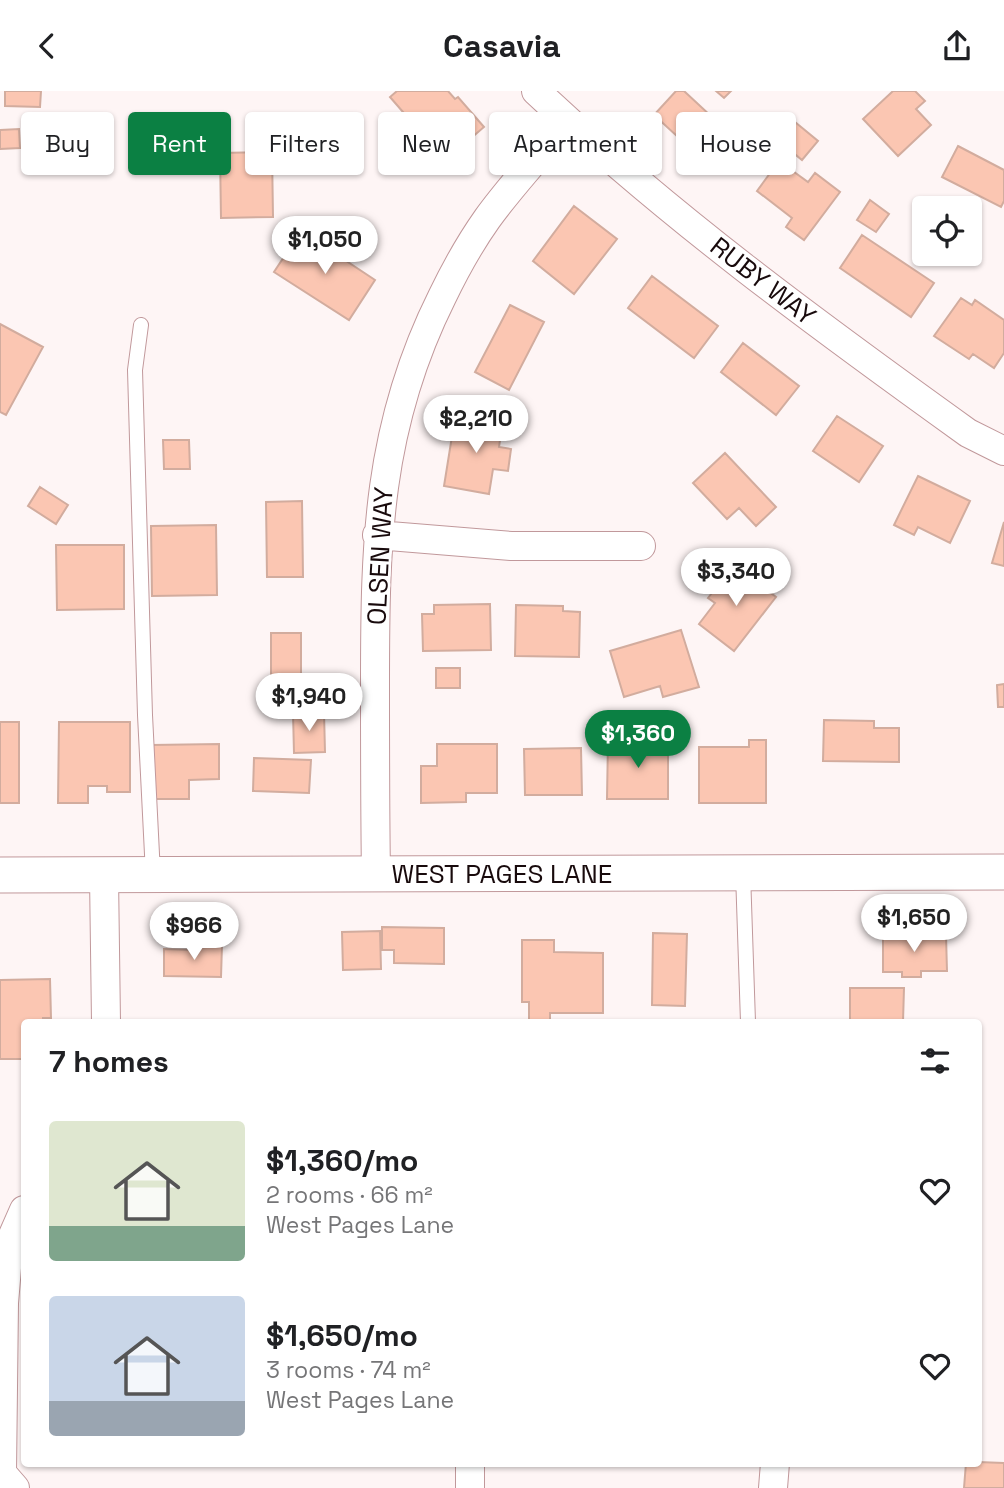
<!DOCTYPE html>
<html lang="en">
<head>
<meta charset="utf-8">
<style>
  :root { --surface:#fff; --page:#f2f2f2; --text:#202124; --muted:#757577; --accent:#0b8043 }
  body { margin:0; font-family:"Space Grotesk",sans-serif; background:var(--page); color:var(--text); height:100vh; display:flex; flex-direction:column; font-size:26px; white-space:nowrap }
  * { box-sizing:border-box; margin:0 }
  p { font-size:23px; color:var(--muted) }
  .icon { flex:none; width:38px; height:38px; fill:none; stroke:currentColor; stroke-width:2; stroke-linecap:round; stroke-linejoin:round }
  .map { position:relative; flex:1; overflow:hidden }
  .sheet { position:absolute; left:21px; top:928px; width:961px; height:448px; display:flex; flex-direction:column; background:var(--surface); border-radius:7px; box-shadow:0 2px 5px #0004 }
  .sheet>* { flex:none }
  .hud { position:absolute; left:21px; top:21px; width:962px; height:63px; display:flex; gap:14px }
  .tools { position:absolute; left:912px; top:105px; display:grid; gap:14px }
  .tools a { display:grid; place-items:center; width:70px; height:70px; border-radius:7px; background:var(--surface); box-shadow:0 2px 5px #0004; font-size:35px }
  .price { position:absolute; translate:-50% -60px; padding:0 16px; border-radius:24px; background:#fff; color:#222; font-size:23px; line-height:46px; filter:drop-shadow(0 2px 4px #0008) }
  .price::after { content:''; position:absolute; left:50%; top:42px; width:21px; height:16px; margin-left:-10px; background:inherit; clip-path:polygon(0 0,100% 0,50% 100%) }
  .price.selected { background:var(--accent); color:#fff }
  ul { padding:0; list-style:none }
  li { display:flex; align-items:center; gap:21px; height:175px; padding:0 28px }
  li span { display:grid; place-items:center; flex:none; width:196px; height:140px; border-radius:7px; color:#555 }
  li>.icon { margin-inline-start:auto }
  span .icon { width:84px; height:84px; fill:#fffc; stroke-width:1 }
  li b { font-size:30px }
  h2 { display:flex; justify-content:space-between; align-items:center; height:84px; padding:0 28px; font-size:30px }
  .chip { padding:0 24px; border-radius:7px; background:var(--surface); box-shadow:0 2px 5px #0004; font-size:24px; line-height:63px }
  .chip.selected { background:var(--accent); color:#fff }
  header { display:flex; justify-content:space-between; align-items:center; height:91px; padding:0 28px; background:var(--surface); font-size:32px; font-weight:700 }
  .map>svg:first-child { display:block }
  .building { fill:#fbc6b2; stroke:#d2ac9e; stroke-width:2 }
  .lines { fill:none; stroke-linecap:round; stroke-linejoin:round }
  .service-casing { stroke:#c1989b; stroke-width:16 }
  .minor-casing { stroke:#c1989b; stroke-width:30 }
  .tertiary-casing { stroke:#c1989b; stroke-width:37 }
  .service { stroke:#fff; stroke-width:14 }
  .minor { stroke:#fff; stroke-width:28 }
  .tertiary { stroke:#fff; stroke-width:35 }
  .labels { text-anchor:middle; stroke-width:5; stroke-linejoin:round; paint-order:stroke }
  .street-label { font-size:26px; fill:#180a0c; stroke:#fff }
</style>
</head>
<body>
<header><svg class="icon" aria-label="back" viewBox="0 0 24 24"><path d="M15 5l-7 7 7 7"/></svg>Casavia<svg class="icon" aria-label="share" viewBox="0 0 24 24"><path d="M12 15V3M7 8l5-5 5 5M5 13v7h14v-7"/></svg></header>
<div class="map">
<svg width="1004" height="1397" viewBox="0 0 1004 1397">
  <rect width="100%" height="100%" fill="#fef5f5"/>
  <path class="building" d="M5 0H41L40 16 5 15Z
    M397 0H448L455 8 458 6 484 36 463 54 455 44 430 66 409 42 416 36 390 6Z
    M676 0H684L740 52 715 80 654 24Z
    M716 0H731L724 7Z
    M893 0H915L925 10 916 18 931 34 898 65 863 28Z
    M795 31 818 50 802 69 779 50Z
    M19 38 20 57 0 58V39Z
    M958 55 1004 79V110L1001 116 942 86Z
    M272 61 273 126 221 127 220 62Z
    M779 70 808 91 815 82 840 101 804 149 786 136 792 127 757 100Z
    M870 109 889 123 876 141 857 129Z
    M574 115 617 148 574 203 533 170Z
    M301 140 375 189 349 229 274 181Z
    M862 144 934 192 911 226 840 177Z
    M652 185 718 235 694 267 628 217Z
    M961 207 972 214 975 209 1004 229V262L994 277 973 263 969 268 934 245Z
    M510 214 544 231 509 299 475 281Z
    M0 233 43 256 6 324 0 321Z
    M743 252 799 295 776 324 721 281Z
    M465 323 503 329 499 356 511 358 508 380 493 378 489 403 444 395 453 339 462 341Z
    M837 325 883 355 859 391 813 360Z
    M163 349H189L190 378H164Z
    M725 362 776 416 756 435 739 417 727 428 693 392Z
    M918 385 970 410 950 452 918 436 914 444 894 434Z
    M40 396 68 414 56 433 28 415Z
    M302 410 303 486H267L266 411Z
    M1004 431V475L992 472Z
    M216 434 217 504 152 505 151 435Z
    M56 454H124V518L57 519Z
    M734 474 776 506 734 560 699 533 715 512 708 507Z
    M490 513 491 559 423 560 422 523H434V514Z
    M516 514 563 515V520L580 521 579 566 515 565Z
    M681 539 699 596 663 606 660 595 624 606 610 560Z
    M271 542H301V604H271Z
    M436 577H460V597H436Z
    M1004 593V616H998L997 594Z
    M324 621 325 661 294 662 293 622Z
    M824 629 874 630V637H899V671L823 670Z
    M0 631H19V712H0Z
    M59 631H130V701H107V695H88V712H58Z
    M608 649 668 650V708H607Z
    M749 649H766V712H699V656H749Z
    M219 653V688L189 689V708H153L152 654Z
    M437 653H497V702H466V711L421 712V675H437Z
    M581 657 582 704H525L524 658Z
    M254 667 311 669 309 702 253 700Z
    M382 836 444 837V873L394 872V859H382Z
    M380 840 381 878 343 879 342 841Z
    M653 842 687 843 685 915 652 914Z
    M883 844H946L947 880H921V886H902V881H883Z
    M522 849H554V861L603 862V922H550V929H529V911H522Z
    M193 853 222 854 221 886 164 885V858L193 859Z
    M50 888 51 927H43V931H24V968H0V889Z
    M850 897H904L903 931H850Z
    M978 1371 1004 1372V1397H964L966 1372Z"/>
  <g class="lines">
    <g class="service-casing">
      <path id="service" d="M141 234 135 279 145 624 153 783
        M743 782 748 931"/>
    </g>
    <g class="minor-casing">
      <path id="minor" d="M536 0C670 126 819 235 968 342L1004 360
        M377 444 511 455H641
        M376 784C375 720 375 657 375 593 375 452 377 336 442 206 455 179 470 152 487 128 512 93 542 63 567 29
        M104 785 106 931
        M470 1372V1397
        M15 1397 2 1382 4 1212 9 1153 24 1119
        M773 1397 775 1372"/>
    </g>
    <g class="tertiary-casing">
      <path id="tertiary" d="M0 784 1004 781"/>
    </g>
    <use href="#service" class="service"/>
    <use href="#minor" class="minor"/>
    <use href="#tertiary" class="tertiary"/>
  </g>
  <g class="labels">
    <g class="street-label">
      <text transform="translate(763 190) rotate(38)" y="9">RUBY WAY</text>
      <text transform="translate(380 465) rotate(-87)" y="9">OLSEN WAY</text>
      <text x="502" y="792">WEST PAGES LANE</text>
    </g>
  </g>
</svg>
<div class="tools">
<a><svg class="icon" aria-label="locate" viewBox="0 0 24 24"><circle cx="12" cy="12" r="6"/><path d="M12 2v4M12 18v4M2 12h4M18 12h4"/></svg></a>
</div>
<b class="price" style="left:325px;top:185px">$1,050</b>
<b class="price" style="left:476px;top:364px">$2,210</b>
<b class="price" style="left:736px;top:517px">$3,340</b>
<b class="price" style="left:309px;top:642px">$1,940</b>
<b class="price selected" style="left:638px;top:679px">$1,360</b>
<b class="price" style="left:914px;top:863px">$1,650</b>
<b class="price" style="left:194px;top:871px">$966</b>
<div class="hud">
<a class="chip">Buy</a>
<a class="chip selected">Rent</a>
<a class="chip">Filters</a>
<a class="chip">New</a>
<a class="chip">Apartment</a>
<a class="chip">House</a>
</div>
<section class="sheet">
<h2>7 homes<svg class="icon" aria-label="filters" viewBox="0 0 24 24"><path d="M4 7h16M4 17h16"/><circle cx="9" cy="7" r="2"/><circle cx="15" cy="17" r="2"/></svg></h2>
<ul>
<li><span style="background:linear-gradient(#dfe7d0 75%,#7fa58c 0)"><svg class="icon" aria-label="home" viewBox="0 0 24 24"><path d="M3 11l9-7 9 7M6 9v11h12V9"/></svg></span><div><b>$1,360/mo</b><p>2 rooms · 66 m²</p><p>West Pages Lane</p></div><svg class="icon" aria-label="heart" viewBox="0 0 24 24"><path d="M12 20l-8-8c-3-5 5-10 8-4 3-6 11-1 8 4z"/></svg></li>
<li><span style="background:linear-gradient(#c9d6e8 75%,#9aa5b1 0)"><svg class="icon" aria-label="home" viewBox="0 0 24 24"><path d="M3 11l9-7 9 7M6 9v11h12V9"/></svg></span><div><b>$1,650/mo</b><p>3 rooms · 74 m²</p><p>West Pages Lane</p></div><svg class="icon" aria-label="heart" viewBox="0 0 24 24"><path d="M12 20l-8-8c-3-5 5-10 8-4 3-6 11-1 8 4z"/></svg></li>
</ul>
</section>
</div>
</body>
</html>
